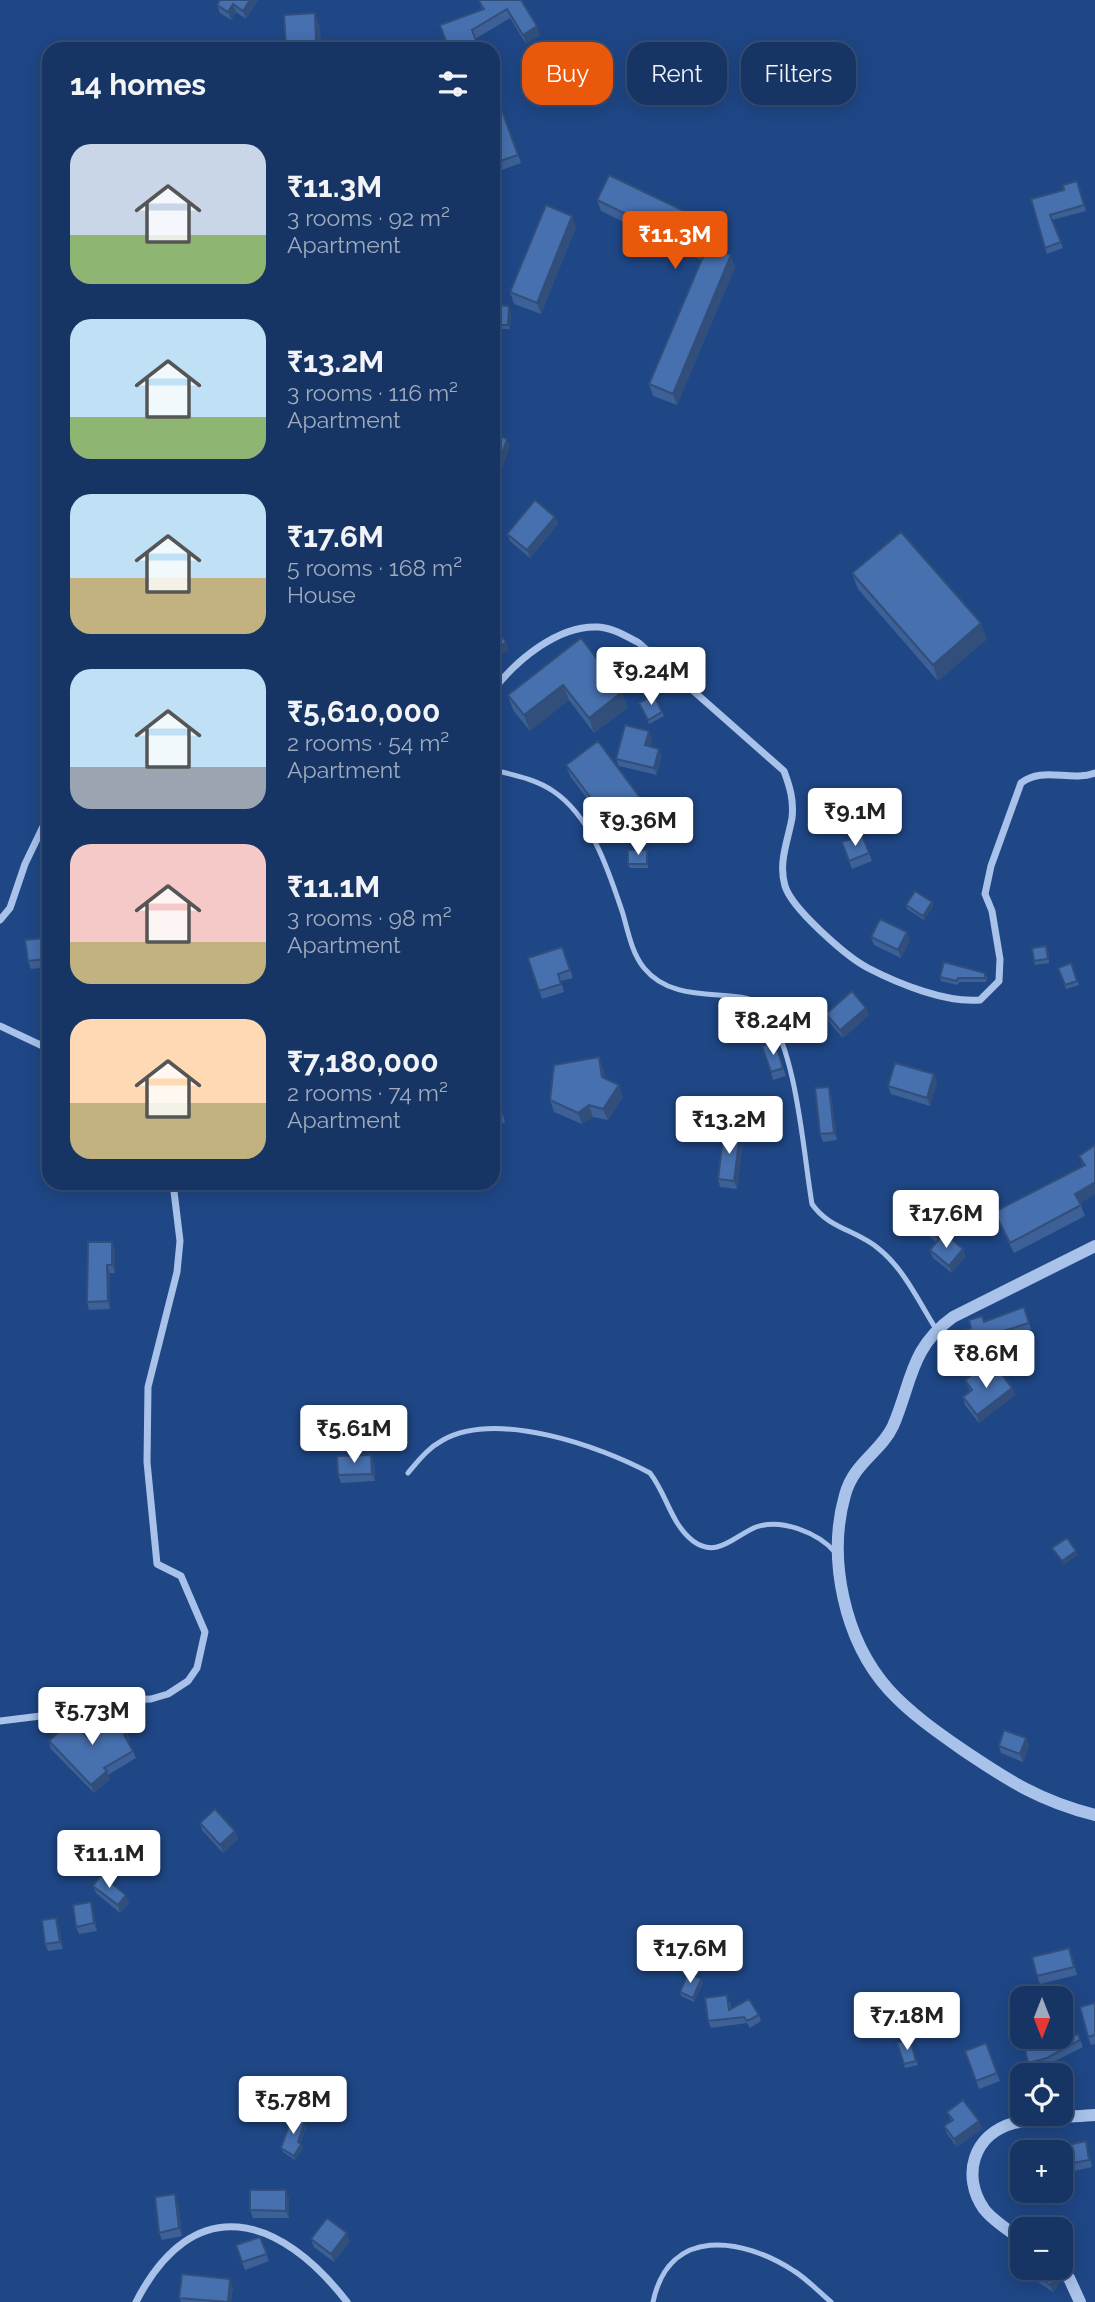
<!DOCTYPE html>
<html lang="en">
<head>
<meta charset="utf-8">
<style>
  :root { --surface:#173564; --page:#24406d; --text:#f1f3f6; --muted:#9eabbf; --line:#365078; --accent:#ea580c }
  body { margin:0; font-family:Raleway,sans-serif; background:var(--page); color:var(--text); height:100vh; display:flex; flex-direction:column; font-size:26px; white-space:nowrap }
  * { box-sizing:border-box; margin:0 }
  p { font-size:23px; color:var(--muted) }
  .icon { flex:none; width:38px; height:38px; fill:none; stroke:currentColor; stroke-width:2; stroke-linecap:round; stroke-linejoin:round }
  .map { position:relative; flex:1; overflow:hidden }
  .details { position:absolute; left:42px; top:42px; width:458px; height:1148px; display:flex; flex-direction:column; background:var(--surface); border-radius:21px; box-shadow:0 4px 18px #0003,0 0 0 2px var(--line) }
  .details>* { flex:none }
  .guide { position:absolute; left:522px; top:42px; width:467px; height:63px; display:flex; gap:14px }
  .needle { width:46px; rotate:180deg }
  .controls { position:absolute; left:1010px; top:1986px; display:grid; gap:14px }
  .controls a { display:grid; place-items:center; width:63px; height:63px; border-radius:14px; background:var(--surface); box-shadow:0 4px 18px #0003,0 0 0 2px var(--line); font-size:35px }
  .price { position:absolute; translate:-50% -60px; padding:0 16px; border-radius:7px; background:#fff; color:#222; font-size:23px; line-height:46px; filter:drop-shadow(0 2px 4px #0008) }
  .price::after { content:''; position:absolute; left:50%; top:42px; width:21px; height:16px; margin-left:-10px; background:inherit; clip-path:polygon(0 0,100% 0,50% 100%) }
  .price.current { background:var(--accent); color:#fff }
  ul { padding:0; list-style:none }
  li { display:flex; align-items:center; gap:21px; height:175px; padding:0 28px }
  li span { display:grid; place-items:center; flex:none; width:196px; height:140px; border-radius:21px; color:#555 }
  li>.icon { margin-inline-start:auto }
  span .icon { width:84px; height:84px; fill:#fffc; stroke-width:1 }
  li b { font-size:30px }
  h2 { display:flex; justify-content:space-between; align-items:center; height:84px; padding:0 28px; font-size:30px }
  .tag { padding:0 24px; border-radius:21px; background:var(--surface); box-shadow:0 4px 18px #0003,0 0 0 2px var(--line); font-size:24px; line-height:63px }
  .tag.current { background:var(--accent); color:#fff }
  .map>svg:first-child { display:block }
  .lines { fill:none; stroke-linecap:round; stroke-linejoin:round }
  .service { stroke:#a8c2ea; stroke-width:5 }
  .minor { stroke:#a8c2ea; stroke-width:7 }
  .tertiary { stroke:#a8c2ea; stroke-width:12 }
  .wall { fill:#3d6096 }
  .shaded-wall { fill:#324e7a }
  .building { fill:#4770af; stroke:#324e7a; stroke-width:2 }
</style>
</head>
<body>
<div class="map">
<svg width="1095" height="2302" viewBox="0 0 1095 2302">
  <rect width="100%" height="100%" fill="#1f4786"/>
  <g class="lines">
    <path class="service" d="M494 770C513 775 536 779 553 791 592 817 609 872 623 914 628 932 632 953 644 968 678 1010 745 983 765 1009 797 1051 803 1151 812 1204 829 1229 857 1230 879 1249 904 1269 919 1302 936 1329
      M408 1473C419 1460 428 1448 443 1440 497 1410 600 1446 650 1473 667 1495 671 1524 693 1541 717 1559 734 1536 756 1527 782 1518 818 1533 835 1552
      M653 2302C669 2226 742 2237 794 2271 807 2279 819 2292 831 2302"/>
    <path class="minor" d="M494 689C517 660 558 625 598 627 613 628 626 636 639 643L784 771C790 787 794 801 792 818 788 841 778 862 785 886 792 909 847 957 868 968 899 984 946 1003 980 1000L999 981 1000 959 992 911 985 894 991 866 1021 783C1042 766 1070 782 1095 773
      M0 920 10 908 25 864 49 814
      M0 1026 49 1049
      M0 1721 65 1713 87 1702 151 1699 168 1694 188 1681 197 1668 205 1632 181 1576 157 1564 147 1462 148 1387 177 1272 180 1241 173 1183
      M136 2302C194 2189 280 2215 347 2302"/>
    <path class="tertiary" d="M1095 1246 953 1317C910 1348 912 1382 893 1426 881 1452 854 1462 845 1495 827 1558 844 1640 889 1690 910 1713 937 1732 963 1750 1009 1781 1040 1801 1095 1815
      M1022 2240C1010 2231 993 2221 984 2209 961 2176 973 2134 1014 2123 1040 2117 1068 2117 1095 2115
      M1056 2268 1069 2278 1080 2302"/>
  </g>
  <path class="wall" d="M258 0 246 19 236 12 231 20 220 13 217 5Z
    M478 0H521L540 35 526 44 510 18 475 39 449 49 482 9Z
    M494 89 521 163 494 173Z
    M1079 186 1086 211 1052 220 1063 248 1047 254 1031 199Z
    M597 200 709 223 713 235 712 237 728 254 735 267 677 405 653 396 649 384 701 260 601 211Z
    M576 227 541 314 514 304 510 292Z
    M511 310 510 329H496L495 325Z
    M555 517 558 524 530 558 510 541 507 534Z
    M852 573 987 639 938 681 858 589Z
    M581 638 628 707 594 733 569 700 530 731 513 710 508 695Z
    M641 707 662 712 664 716 649 724Z
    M652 739 650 747 659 749 661 757 657 775 619 766 616 759Z
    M566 765 641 799 646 810 614 834 570 776Z
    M862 835 872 861 852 869 842 842Z
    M648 854V868H630L628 864Z
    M932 902 933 906 924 920 907 909 906 905Z
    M871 937 910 940 901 958 874 945Z
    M46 946 49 967 31 969 28 961Z
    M562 947 573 978 561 981 564 992 542 999 528 958Z
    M1048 950 1049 963 1035 965 1034 961Z
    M1071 963 1079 985 1066 989 1058 968Z
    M985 973 987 977 986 982H959L958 985 941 981 940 977Z
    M826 1014 869 1015 843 1038 829 1022Z
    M775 1042 786 1076 773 1080 771 1072Z
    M603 1069 605 1078 623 1097 608 1120 593 1117 582 1124 554 1112 550 1100Z
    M937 1082 930 1106 891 1094 888 1086Z
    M498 1094 505 1123 494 1125V1095Z
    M831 1095 837 1140 823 1142 820 1134Z
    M740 1133 743 1141 737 1189 720 1187 718 1179Z
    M1095 1145V1194L1080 1203 1085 1216 1014 1253 998 1222 994 1212 1083 1166 1079 1156Z
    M917 1221 946 1226 949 1234 948 1236 966 1256 952 1273 933 1258 930 1250 936 1242 920 1229Z
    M115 1250V1273H110V1309L89 1310 87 1302Z
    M1024 1307 1031 1329 990 1343 991 1348 965 1354 963 1348 971 1328 984 1321Z
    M987 1378 1012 1388 1015 1395 979 1423 965 1405 963 1397 970 1391 965 1380Z
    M374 1463 375 1481 341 1483 338 1475Z
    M127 1732 130 1740 128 1742 133 1751 136 1758 108 1775 110 1779 94 1793 51 1749 49 1741Z
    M1026 1738 1029 1746 1023 1762 1001 1753 999 1746Z
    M200 1823 235 1831 238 1839 223 1853 202 1830Z
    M93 1886 129 1903 120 1913 96 1893Z
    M93 1910 97 1931 79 1934 76 1927Z
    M59 1926 63 1949 48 1951 45 1944Z
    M1072 1956 1077 1975 1040 1984 1037 1976Z
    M703 1983 694 2002 681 1996 680 1992Z
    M730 2002 731 2009 759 2015 761 2021 750 2028 747 2023 711 2028 708 2021Z
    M1095 2003V2044L1091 2045 1088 2037Z
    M907 2014 914 2034 900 2040 893 2019Z
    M1078 2034 1083 2047 1049 2064 1031 2069 1025 2049 1042 2045 1039 2038H1066Z
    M910 2039 918 2065 905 2068 897 2043Z
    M986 2043 1000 2081 979 2089 965 2051Z
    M947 2112 979 2121 982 2129 957 2147 947 2134 944 2126 951 2121Z
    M307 2125 300 2144 303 2148 295 2160 283 2152 281 2148Z
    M1086 2141 1092 2167 1070 2172 1067 2164Z
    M289 2198V2218H253L250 2210Z
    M178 2202 182 2236 162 2240 159 2233Z
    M260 2237 269 2261 245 2270 236 2245Z
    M311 2239 350 2241 334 2262 314 2247Z
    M1026 2268 1060 2282 1053 2292 1029 2276Z
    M233 2287 231 2302H181L179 2298Z"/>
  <path class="shaded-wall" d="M250 0H258L246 19 243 11Z
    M233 4 236 12 231 20 228 12Z
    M315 13 320 28 322 49H319L316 42Z
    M537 26 540 35 526 44 523 35Z
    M572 216 576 227 541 314 537 303Z
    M709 223 713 235 708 245 704 233Z
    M724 243 728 255 721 251Z
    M731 255 735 267 677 405 673 394Z
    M509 306 511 310 510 329 508 325Z
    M507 439 510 446 498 481 501 487 494 512V479Z
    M555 517 558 524 530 558 527 550Z
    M981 623 987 639 938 681 933 665Z
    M506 642 509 650 494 661V651Z
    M563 685 569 700 530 731 524 715Z
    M622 692 628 707 594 733 589 718Z
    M649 731 652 739 648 753 645 745Z
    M659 749 661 757 657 775 654 768Z
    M641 799 646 810 614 834 609 822Z
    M932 902 933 906 924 920 923 916Z
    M907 932 910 940 901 958 898 950Z
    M43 938 46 946 49 967 46 959Z
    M866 1008 869 1015 843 1038 840 1030Z
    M599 1057 603 1069 607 1088 602 1077Z
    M934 1074 937 1082 930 1106 927 1098Z
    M619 1085 623 1097 608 1120 603 1109Z
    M829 1087 831 1095 837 1140 834 1133Z
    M589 1105 593 1117 582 1124 578 1113Z
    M740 1133 743 1141 737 1189 734 1181Z
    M1095 1182V1194L1079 1204 1075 1194Z
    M946 1226 949 1234 940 1245 937 1237Z
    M112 1242 115 1250V1273L112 1265Z
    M963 1249 966 1256 952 1273 949 1266Z
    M107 1265 110 1273V1309L108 1301Z
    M1012 1388 1015 1395 979 1423 977 1415Z
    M371 1455 374 1463 375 1481 372 1474Z
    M1076 1551 1078 1555 1063 1565 1062 1561Z
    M127 1732 130 1740 127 1743 124 1735Z
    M1026 1738 1029 1746 1023 1762 1020 1754Z
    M107 1771 110 1779 94 1793 91 1785Z
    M235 1831 238 1839 223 1853 220 1845Z
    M126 1895 129 1903 120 1913 118 1905Z
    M91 1902 93 1910 97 1931 94 1923Z
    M56 1918 59 1926 63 1949 60 1942Z
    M701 1979 703 1983 694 2002 693 1998Z
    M305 2121 307 2125 299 2146 298 2142Z
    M979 2121 982 2129 957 2147 954 2139Z
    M301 2144 303 2148 295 2160 294 2156Z
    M286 2190 289 2198V2218L286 2211Z
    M175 2194 178 2202 182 2236 179 2228Z
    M347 2233 350 2241 334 2262 331 2254Z
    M1057 2274 1060 2282 1053 2292 1050 2285Z
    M230 2279 233 2287 231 2302H228Z"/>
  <path class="building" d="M220 0H250L243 11 233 4 228 12 217 5Z
    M478 0H521L537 26 523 35 507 9 472 30 479 49H449L440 25 484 9Z
    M315 13 316 42 319 49H286L284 15Z
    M494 89 518 155 494 163Z
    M609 175 709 223 704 233 724 243 721 251 731 255 673 394 649 384 705 252 597 200Z
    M1077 181 1084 205 1050 215 1061 242 1045 248 1031 199 1064 190 1063 185Z
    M546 205 572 216 537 303 510 292Z
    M496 305 509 306 508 325H495Z
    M494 434 507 439 494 479 498 480 494 496Z
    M535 500 555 517 527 550 507 534Z
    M901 532 981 623 933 665 852 573Z
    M494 626 506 642 494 651Z
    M581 638 622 692 589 718 563 685 524 715 508 695Z
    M654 695 662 712 648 720 639 703Z
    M625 725 649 731 645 745 659 749 654 768 616 759Z
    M598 741 641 799 609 822 566 765Z
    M862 835 869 853 849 861 842 842Z
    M628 850H647V864H628Z
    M915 891 932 902 923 916 906 905Z
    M880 919 907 932 898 950 871 937Z
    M43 938 46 959 28 961 25 940Z
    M1046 946 1048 959 1034 961 1032 948Z
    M562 947 570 970 558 974 561 984 539 991 528 958Z
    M944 962 985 973V978H958L957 981 940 977Z
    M1071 963 1077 981 1065 985 1058 968Z
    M852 991 866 1008 840 1030 826 1014Z
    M775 1042 783 1068 771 1072 762 1046Z
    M599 1057 602 1077 619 1085 603 1109 589 1105 578 1113 550 1100 554 1065Z
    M895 1063 934 1074 927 1098 888 1086Z
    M829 1087 834 1133 820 1134 815 1088Z
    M498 1094 502 1115 494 1117V1095Z
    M724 1131 740 1133 734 1181 718 1179Z
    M1095 1145V1182L1075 1194 1081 1205 1010 1243 994 1212 1085 1165 1079 1156Z
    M926 1210 946 1226 937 1237 917 1221Z
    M944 1233 963 1249 949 1266 930 1250Z
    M88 1242H112V1265H107L108 1301 87 1302Z
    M1024 1307 1029 1323 988 1336 989 1341 963 1348 959 1332 971 1328 969 1320 982 1316 984 1322Z
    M980 1369 987 1378 998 1369 1012 1388 977 1415 963 1397 972 1390 965 1380Z
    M371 1455 372 1474 338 1475 337 1456Z
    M1067 1538 1076 1551 1062 1561 1052 1548Z
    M106 1714 127 1732 124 1735 133 1751 104 1768 107 1771 91 1785 49 1741 71 1720 87 1737Z
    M1004 1730 1026 1738 1020 1754 999 1746Z
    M215 1809 235 1831 220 1845 200 1823Z
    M101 1875 126 1895 118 1905 93 1886Z
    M91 1902 94 1923 76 1927 73 1905Z
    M56 1918 60 1942 45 1944 42 1920Z
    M1069 1948 1074 1967 1037 1976 1032 1957Z
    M688 1973 701 1979 693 1998 680 1992Z
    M727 1995 729 2010 749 1999 759 2015 747 2021 744 2017 708 2021 705 1998Z
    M1095 2003V2035L1088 2037 1080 2007Z
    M907 2014 913 2030 899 2036 893 2019Z
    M1060 2027 1066 2038 1078 2034 1080 2040 1047 2058 1028 2063 1025 2049 1043 2044 1039 2038 1041 2037H1060Z
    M910 2039 916 2061 904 2064 897 2043Z
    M986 2043 997 2073 976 2081 965 2051Z
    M963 2100 979 2121 954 2139 944 2126 953 2120 947 2112Z
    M292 2117 305 2121 298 2142 301 2144 294 2156 281 2148Z
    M1086 2141 1089 2160 1067 2164 1064 2146Z
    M250 2190H286V2211L250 2210Z
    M175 2194 179 2228 159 2233 155 2197Z
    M327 2218 347 2233 331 2254 311 2239Z
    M260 2237 267 2254 242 2262 236 2245Z
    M1026 2268H1050L1057 2274 1050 2285Z
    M182 2274 230 2279 228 2302 179 2298Z"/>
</svg>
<div class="controls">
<a><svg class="needle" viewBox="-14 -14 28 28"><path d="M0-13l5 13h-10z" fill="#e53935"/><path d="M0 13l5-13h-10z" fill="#9eabbf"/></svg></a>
<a><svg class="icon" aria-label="locate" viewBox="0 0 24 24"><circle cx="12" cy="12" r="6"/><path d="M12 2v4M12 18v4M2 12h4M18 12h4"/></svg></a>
<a>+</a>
<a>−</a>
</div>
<b class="price current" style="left:675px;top:271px">₹11.3M</b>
<b class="price" style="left:651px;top:707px">₹9.24M</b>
<b class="price" style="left:855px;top:848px">₹9.1M</b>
<b class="price" style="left:638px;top:857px">₹9.36M</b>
<b class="price" style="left:773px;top:1057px">₹8.24M</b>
<b class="price" style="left:729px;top:1156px">₹13.2M</b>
<b class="price" style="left:946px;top:1250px">₹17.6M</b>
<b class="price" style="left:986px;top:1390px">₹8.6M</b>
<b class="price" style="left:354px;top:1465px">₹5.61M</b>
<b class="price" style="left:92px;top:1747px">₹5.73M</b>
<b class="price" style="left:109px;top:1890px">₹11.1M</b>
<b class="price" style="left:690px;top:1985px">₹17.6M</b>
<b class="price" style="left:907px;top:2052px">₹7.18M</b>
<b class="price" style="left:293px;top:2136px">₹5.78M</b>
<div class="guide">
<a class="tag current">Buy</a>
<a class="tag">Rent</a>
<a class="tag">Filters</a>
</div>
<section class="details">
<h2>14 homes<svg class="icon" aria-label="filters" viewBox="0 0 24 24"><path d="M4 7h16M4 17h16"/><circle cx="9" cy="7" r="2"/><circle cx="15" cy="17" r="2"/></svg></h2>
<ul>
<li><span style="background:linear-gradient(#c9d6e8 65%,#8fb573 0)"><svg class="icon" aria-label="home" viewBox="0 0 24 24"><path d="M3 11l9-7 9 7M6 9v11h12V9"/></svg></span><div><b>₹11.3M</b><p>3 rooms · 92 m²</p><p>Apartment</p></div></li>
<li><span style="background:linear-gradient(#bfe0f5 70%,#8fb573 0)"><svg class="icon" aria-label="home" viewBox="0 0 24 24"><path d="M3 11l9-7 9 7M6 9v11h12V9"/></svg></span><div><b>₹13.2M</b><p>3 rooms · 116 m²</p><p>Apartment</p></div></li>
<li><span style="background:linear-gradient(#bfe0f5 60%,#c2b280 0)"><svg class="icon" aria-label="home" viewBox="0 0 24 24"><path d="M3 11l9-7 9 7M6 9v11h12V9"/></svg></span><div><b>₹17.6M</b><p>5 rooms · 168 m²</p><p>House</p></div></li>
<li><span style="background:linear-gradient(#bfe0f5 70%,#9aa5b1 0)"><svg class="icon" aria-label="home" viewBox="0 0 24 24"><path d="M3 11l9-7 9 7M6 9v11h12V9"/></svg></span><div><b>₹5,610,000</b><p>2 rooms · 54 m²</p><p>Apartment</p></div></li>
<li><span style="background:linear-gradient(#f6c9c9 70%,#c2b280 0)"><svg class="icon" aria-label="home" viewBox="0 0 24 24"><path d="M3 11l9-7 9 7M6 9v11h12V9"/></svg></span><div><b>₹11.1M</b><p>3 rooms · 98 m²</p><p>Apartment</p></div></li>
<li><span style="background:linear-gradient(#ffd9b3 60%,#c2b280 0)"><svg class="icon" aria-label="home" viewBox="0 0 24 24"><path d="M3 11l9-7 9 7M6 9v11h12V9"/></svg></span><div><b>₹7,180,000</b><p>2 rooms · 74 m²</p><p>Apartment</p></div></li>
</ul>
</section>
</div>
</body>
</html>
